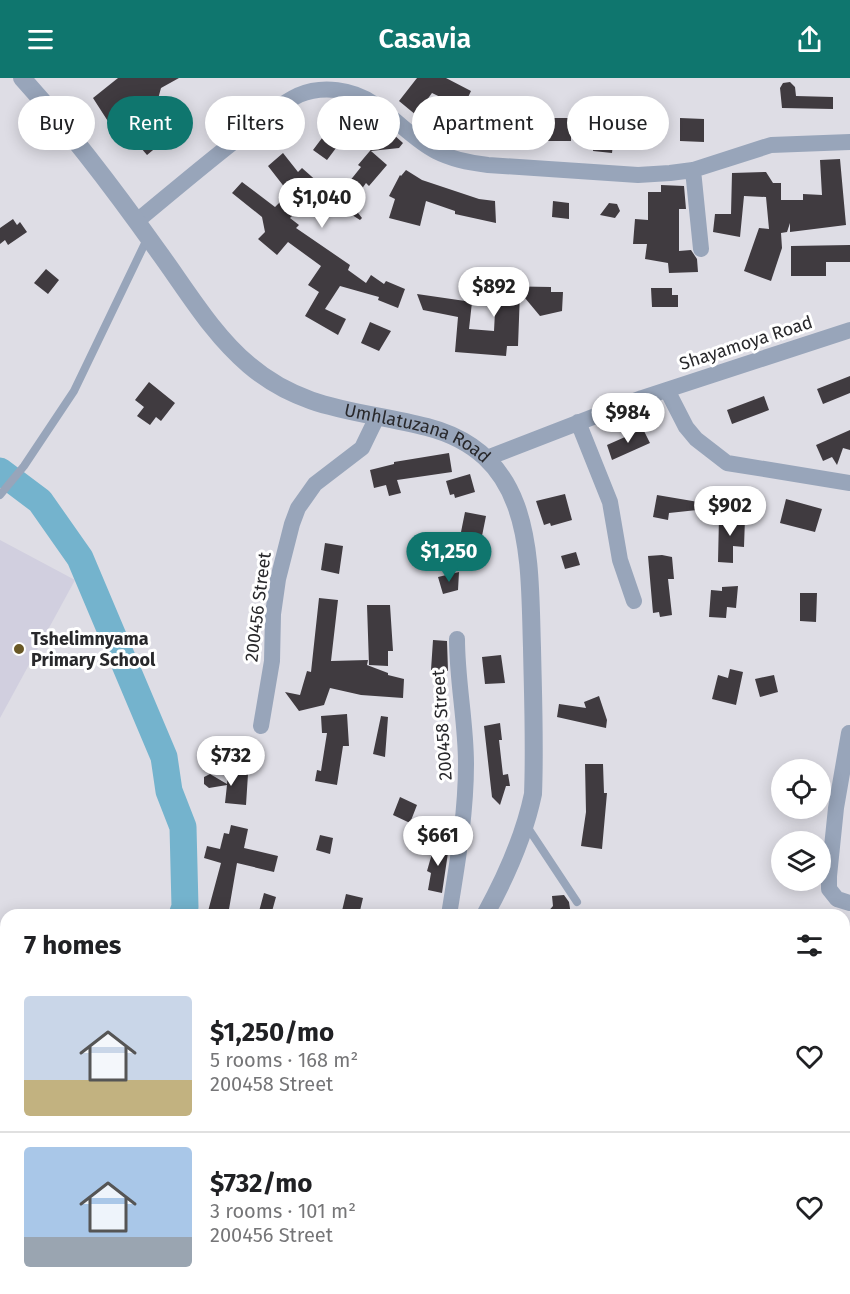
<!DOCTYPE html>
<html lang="en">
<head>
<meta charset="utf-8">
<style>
  :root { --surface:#fff; --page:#f2f2f2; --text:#202124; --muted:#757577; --line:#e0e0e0; --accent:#0f766e }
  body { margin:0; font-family:"Fira Sans",sans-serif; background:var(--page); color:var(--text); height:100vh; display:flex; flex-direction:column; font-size:22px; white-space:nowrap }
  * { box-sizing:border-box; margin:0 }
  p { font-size:20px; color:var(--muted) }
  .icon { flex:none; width:33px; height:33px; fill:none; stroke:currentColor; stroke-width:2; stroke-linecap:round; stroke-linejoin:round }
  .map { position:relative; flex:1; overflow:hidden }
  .side { position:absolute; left:0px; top:831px; width:850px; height:386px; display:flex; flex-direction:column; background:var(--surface); border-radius:18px 18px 0 0; box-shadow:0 3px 15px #0003 }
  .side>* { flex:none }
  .top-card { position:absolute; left:18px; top:18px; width:814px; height:54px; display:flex; gap:12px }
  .controls { position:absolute; left:771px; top:681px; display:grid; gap:12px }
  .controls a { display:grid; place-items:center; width:60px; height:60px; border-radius:50%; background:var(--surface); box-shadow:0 3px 15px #0003; font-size:30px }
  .price { position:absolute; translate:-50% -51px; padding:0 14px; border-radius:21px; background:#fff; color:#222; font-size:20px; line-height:39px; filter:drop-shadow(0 2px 3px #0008) }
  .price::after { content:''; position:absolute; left:50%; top:36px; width:18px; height:14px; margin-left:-9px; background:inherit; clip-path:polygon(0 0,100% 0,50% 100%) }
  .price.on { background:var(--accent); color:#fff }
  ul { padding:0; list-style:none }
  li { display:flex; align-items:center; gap:18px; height:150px; padding:0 24px }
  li+li { border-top:2px solid var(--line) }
  li span { display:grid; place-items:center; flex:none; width:168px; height:120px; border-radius:6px; color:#555 }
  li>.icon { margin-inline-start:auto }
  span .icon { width:72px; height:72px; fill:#fffc; stroke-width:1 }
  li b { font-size:26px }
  h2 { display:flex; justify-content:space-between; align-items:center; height:72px; padding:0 24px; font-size:26px }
  .chip { padding:0 21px; border-radius:27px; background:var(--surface); box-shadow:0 3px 15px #0003; font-size:21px; line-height:54px }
  .chip.on { background:var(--accent); color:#fff }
  header { display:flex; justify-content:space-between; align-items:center; height:78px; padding:0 24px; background:var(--accent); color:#fff; font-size:27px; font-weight:600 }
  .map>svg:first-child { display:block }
  .built { fill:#d1cfdf }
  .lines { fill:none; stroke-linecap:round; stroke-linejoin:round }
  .river { stroke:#74b3cd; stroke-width:27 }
  .building { fill:#403b40 }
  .service { stroke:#98a5ba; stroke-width:8 }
  .minor { stroke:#98a5ba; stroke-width:16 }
  .tertiary { stroke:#98a5ba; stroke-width:18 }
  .poi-dot { fill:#695826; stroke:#fff; stroke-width:2 }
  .labels { text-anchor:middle; stroke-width:6; stroke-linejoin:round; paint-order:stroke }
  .street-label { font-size:18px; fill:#28282b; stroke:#fff }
  .poi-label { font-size:18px; font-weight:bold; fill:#28282b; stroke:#fff; text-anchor:start }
</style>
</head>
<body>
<header><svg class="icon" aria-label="menu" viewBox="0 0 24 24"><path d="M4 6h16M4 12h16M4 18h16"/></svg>Casavia<svg class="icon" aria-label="share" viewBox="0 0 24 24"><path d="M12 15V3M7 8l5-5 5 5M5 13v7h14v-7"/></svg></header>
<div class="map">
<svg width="850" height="1216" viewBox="0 0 850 1216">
  <rect width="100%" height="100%" fill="#dedde5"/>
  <path class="built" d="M0 462 75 502 0 640Z"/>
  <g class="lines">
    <path class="river" d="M0 393 40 423 80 480 164 679 169 713 183 749 185 829 182 837
      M77 1216 80 1210"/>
  </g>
  <path class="building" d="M118 0H179L161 10 158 21 129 22 164 63 147 77 129 56 120 62 93 20Z
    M417 0H446L471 13 463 30 432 15 416 37 399 23Z
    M790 4 795 9 796 18 833 19V31L782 30 780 10 783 5Z
    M597 30 617 32 615 46 657 51 656 62 642 60 641 69 613 66 612 75 593 73Z
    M544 40H571V63H543Z
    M680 40 704 41V64L680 63Z
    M384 48 403 65 399 70 371 73 387 87 369 108 366 105 351 126 362 140 360 142 316 114 290 140 299 147 296 150 350 187 348 192 366 205 371 197 384 206 386 203 405 211 398 230 378 222 379 219 340 208 325 231 346 241 338 257 305 238 319 214 308 207 321 188 288 164 277 177 258 161 265 154 262 139 232 115 242 104 275 129 289 115 268 88 283 75 298 94 302 90 320 106 330 100 341 114 361 89 358 87 380 61 376 58Z
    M322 60 336 70 327 82 313 72Z
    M840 81 846 147 790 154V145L787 154 781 155 782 170 771 203 744 193 759 150 769 151 766 119 744 118 740 159 713 154 715 136H731L732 95 766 94 773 105H781V122H803V116L822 117 820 82Z
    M406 92 422 102 479 121 495 123 496 145 455 136V133L426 123 420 148 389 140 395 121 389 118 400 97 401 98Z
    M661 107 684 108 686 131H679V173L691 172 697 181 698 194 669 195 668 185 645 181 647 166H633L635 141 648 142V114H661Z
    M553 123 569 125V141L552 139Z
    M609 125 617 126 620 133 615 140 600 137Z
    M13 141 17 147 20 144 27 154 8 167 5 162 0 166V150Z
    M850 167V184H826V198H791V168Z
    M46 191 59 202 48 216 34 205Z
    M500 208 551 209V214H563L562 233 540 238 520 214 518 268H507L506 278 455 274 458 239 423 232 417 216 472 224 469 251 494 253 496 214H499Z
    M651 210H672V217H678V229H652Z
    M370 244 391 253 379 273 361 265Z
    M850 298V315L823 326 817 311Z
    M149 304 175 325 161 343 156 339 150 347 137 338 144 329 135 322Z
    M764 318 769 332 732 346 727 332Z
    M643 351 650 365 612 382 607 367Z
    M850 352V372L843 370 837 387 832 379 823 383 816 367Z
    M449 375 452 394 397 402 401 415 389 418 386 407 374 410 370 392 394 386V384Z
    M470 396 475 414 455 420 454 416 450 417 446 403Z
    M565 416 572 442 551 448 550 445 544 447 536 423Z
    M657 417 716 427V430L669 435 668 442 653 439Z
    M786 421 822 431 815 454 780 445Z
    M465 434 486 438 482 458 461 454Z
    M719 439 745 440 744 469 733 468V485L718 484Z
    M325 465 343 468 339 496 321 492Z
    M576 474 580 487 565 491 561 478Z
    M662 477 672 479 674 501H668L672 537 660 539 659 534 653 535 648 478Z
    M459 494 458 512 443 516 438 499Z
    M738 508 736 530 727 529 726 540 709 539 711 512 722 513V509Z
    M800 515H817L816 544 800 543Z
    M319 520 338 522 331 583 368 582 367 587 388 595V597L404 601 403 620 361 617 330 610 324 627 299 633 285 614 300 617 307 593 311 594Z
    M367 527H390L393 573H388V588L369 587Z
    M433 562 447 563 448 593 431 592Z
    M501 577 505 605 485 606 482 579Z
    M730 591 743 594 736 627 712 621 718 597 728 600Z
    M774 597 778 614 760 619 755 601Z
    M599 618 607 642 606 650 557 639 559 626 586 630 584 624Z
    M347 636 349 668H343L337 707 315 703 317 692 321 693 327 655H322L321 638Z
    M381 638 388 639 385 679 373 676Z
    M500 645 502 662H499L503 697 508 696 510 708H506L500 727 492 719 484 648Z
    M585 686H603L604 715H607L602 771 581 768 586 734Z
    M228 694 248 696 246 727 225 725 227 707 209 710 204 706V699L210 696 227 706Z
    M400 719 417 727 410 745 393 737Z
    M231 747 248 751 244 770 278 778 274 794 237 785 228 837H207L221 785 204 780 207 768 220 771 224 755 229 756Z
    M320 757 333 760 330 776 316 772Z
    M435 765 449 768 442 815 428 812 431 795 427 793Z
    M264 815 276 819 271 837H258Z
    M346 816 363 820 359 837H341Z
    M564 817 569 824 571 837H545L553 828 552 818Z"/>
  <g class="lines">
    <path class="service" d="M0 417 24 388 74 313 148 159
      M526 747 577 824"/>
    <path class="minor" d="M693 92 701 171
      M137 143C171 115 205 86 240 59 258 45 278 27 299 17 322 7 353 11 374 26 419 59 425 80 488 87L638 97 670 95 693 92 771 67 850 64
      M667 312 686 349 696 361 727 385 850 405
      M578 344 610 424 620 482 634 523
      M487 380 642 320 850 252
      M261 648 272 583 273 536 278 501 292 446 298 430 315 406 362 370 377 339
      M849 655 836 730 829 798V811L837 821 850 825
      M449 837C457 787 466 737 466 686 466 644 457 603 457 561
      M844 1162 850 1166
      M495 1210 504 1216
      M332 1216 336 1210
      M729 1216 730 1210"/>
    <g class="tertiary">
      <path id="s1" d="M22 0C71 54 116 114 158 173 186 211 212 256 249 287 304 334 362 332 427 349 535 377 529 479 532 570 533 619 535 667 533 716 524 759 506 799 485 837"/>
      <path d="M452 1210V1216"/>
    </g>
  </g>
  <circle class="poi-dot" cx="19" cy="571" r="6"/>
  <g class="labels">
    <g class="street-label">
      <text transform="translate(746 265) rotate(-18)" y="6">Shayamoya Road</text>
      <text dy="6" stroke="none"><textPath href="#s1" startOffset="550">Umhlatuzana Road</textPath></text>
      <text transform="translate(258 529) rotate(-83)" y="6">200456 Street</text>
      <text transform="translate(442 647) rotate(-94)" y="6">200458 Street</text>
    </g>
    <g class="poi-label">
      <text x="31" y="567">Tshelimnyama<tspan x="31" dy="21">Primary School</tspan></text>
    </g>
  </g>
</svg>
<div class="controls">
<a><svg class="icon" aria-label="locate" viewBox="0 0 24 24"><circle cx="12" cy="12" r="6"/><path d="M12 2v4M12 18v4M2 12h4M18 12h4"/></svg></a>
<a><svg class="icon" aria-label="layers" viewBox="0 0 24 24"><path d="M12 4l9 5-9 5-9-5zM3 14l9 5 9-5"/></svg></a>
</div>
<b class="price" style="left:322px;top:151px">$1,040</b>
<b class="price" style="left:494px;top:240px">$892</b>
<b class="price" style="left:628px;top:366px">$984</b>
<b class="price" style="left:730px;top:459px">$902</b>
<b class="price on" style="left:449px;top:505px">$1,250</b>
<b class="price" style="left:231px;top:709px">$732</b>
<b class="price" style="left:438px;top:789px">$661</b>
<div class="top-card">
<a class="chip">Buy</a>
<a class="chip on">Rent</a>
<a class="chip">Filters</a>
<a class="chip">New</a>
<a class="chip">Apartment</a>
<a class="chip">House</a>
</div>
<section class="side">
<h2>7 homes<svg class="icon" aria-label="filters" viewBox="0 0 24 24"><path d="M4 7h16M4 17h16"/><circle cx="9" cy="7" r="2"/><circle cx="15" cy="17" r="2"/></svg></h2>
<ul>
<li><span style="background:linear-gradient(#c9d6e8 70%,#c2b280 0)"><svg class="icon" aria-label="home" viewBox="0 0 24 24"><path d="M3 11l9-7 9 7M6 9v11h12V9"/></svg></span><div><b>$1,250/mo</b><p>5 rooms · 168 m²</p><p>200458 Street</p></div><svg class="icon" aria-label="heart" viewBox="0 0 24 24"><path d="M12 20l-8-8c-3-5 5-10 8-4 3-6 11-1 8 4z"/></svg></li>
<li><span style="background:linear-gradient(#a9c7e8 75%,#9aa5b1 0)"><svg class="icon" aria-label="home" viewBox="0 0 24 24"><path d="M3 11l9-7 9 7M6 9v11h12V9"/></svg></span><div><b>$732/mo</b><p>3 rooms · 101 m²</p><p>200456 Street</p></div><svg class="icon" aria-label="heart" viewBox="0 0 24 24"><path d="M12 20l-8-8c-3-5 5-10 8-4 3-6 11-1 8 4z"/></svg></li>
</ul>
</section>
</div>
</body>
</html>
